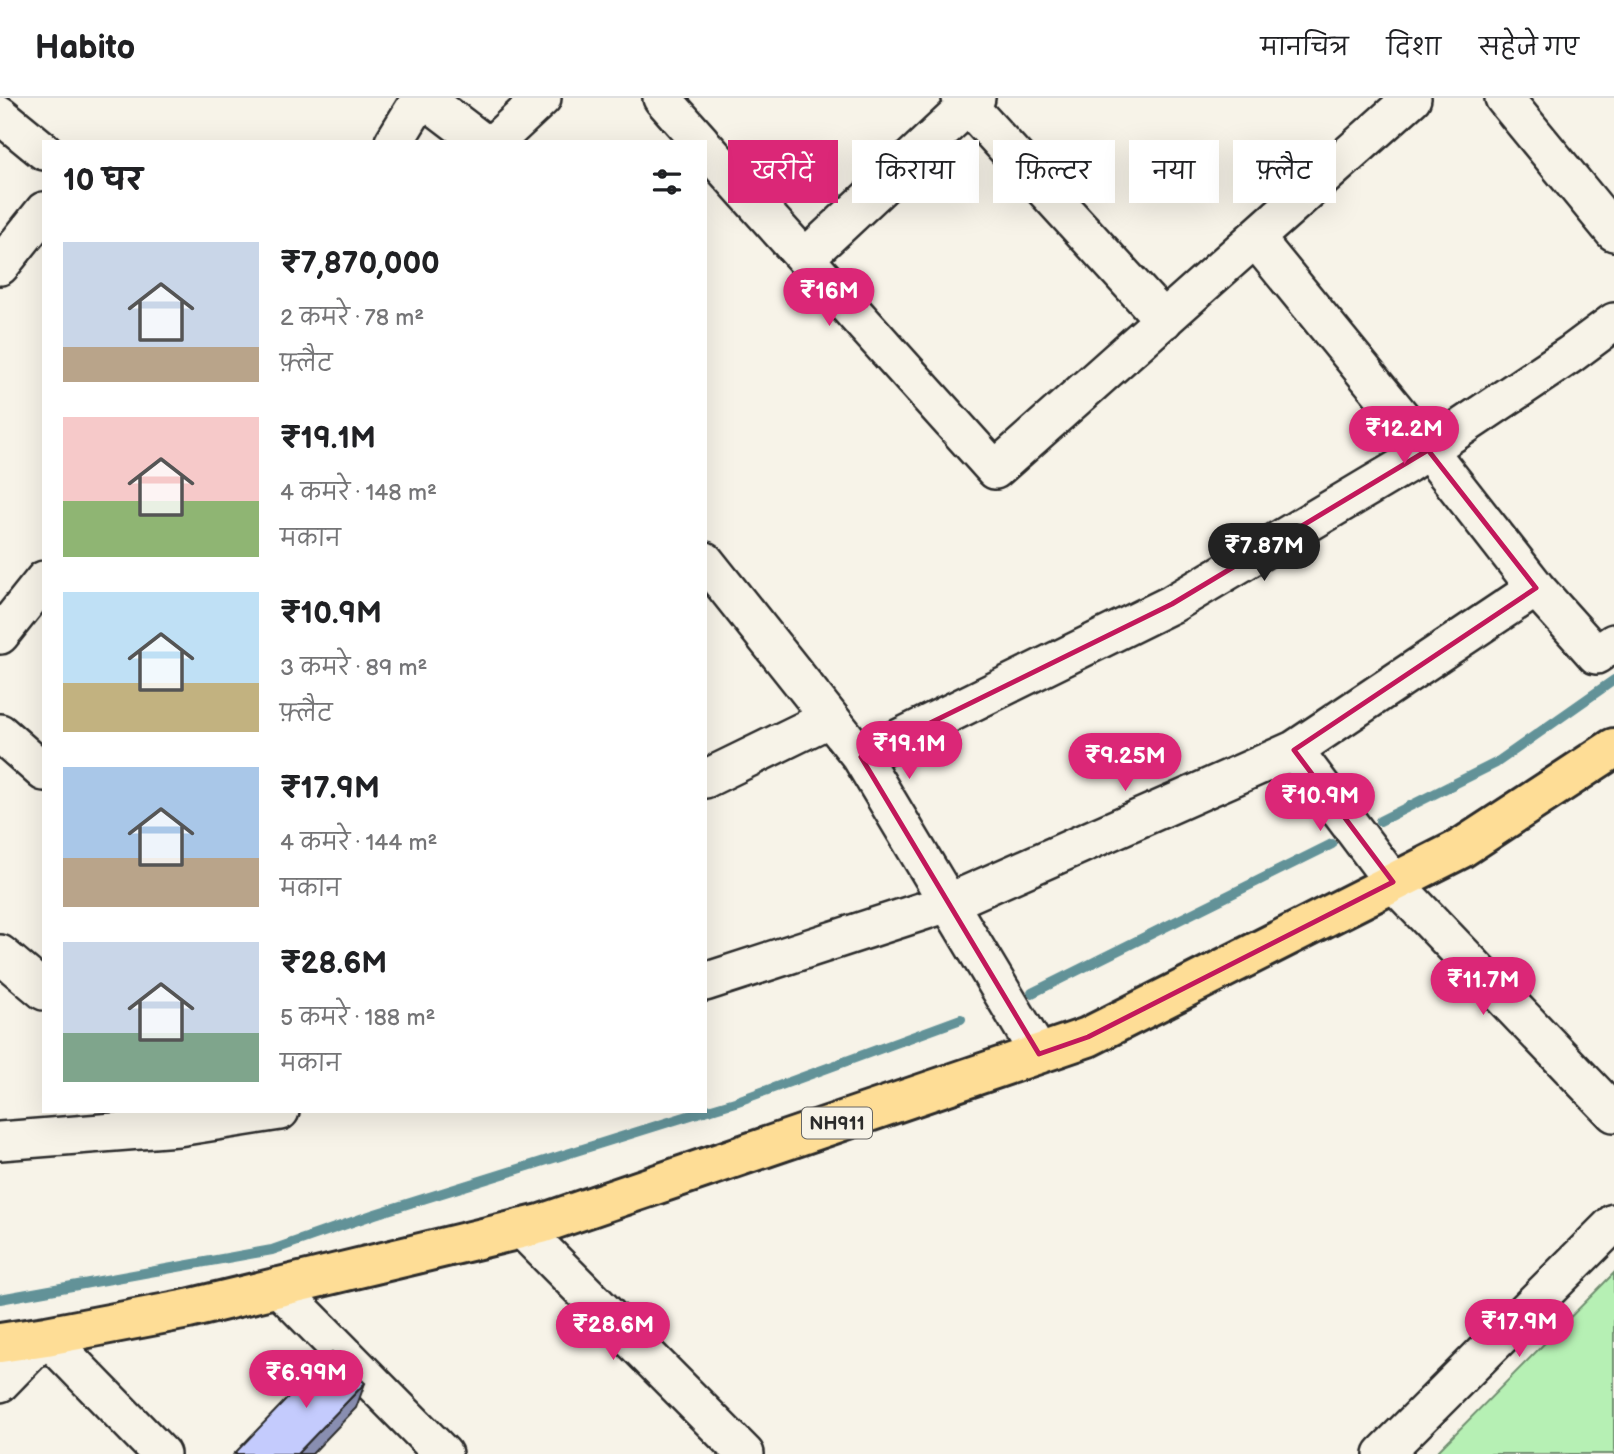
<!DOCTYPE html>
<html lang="hi">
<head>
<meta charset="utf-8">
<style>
  :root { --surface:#fff; --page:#f6f6f6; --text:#202124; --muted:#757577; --line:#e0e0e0; --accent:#db2777 }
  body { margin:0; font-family:"Balsamiq Sans","Playpen Sans Deva",sans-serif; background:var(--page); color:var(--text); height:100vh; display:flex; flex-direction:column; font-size:26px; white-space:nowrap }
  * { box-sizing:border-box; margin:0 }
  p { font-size:23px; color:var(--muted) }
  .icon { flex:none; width:38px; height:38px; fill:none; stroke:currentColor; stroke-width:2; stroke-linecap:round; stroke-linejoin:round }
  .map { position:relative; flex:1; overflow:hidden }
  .drawer { position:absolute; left:42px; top:42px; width:665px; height:973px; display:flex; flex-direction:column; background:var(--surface); border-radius:0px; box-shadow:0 7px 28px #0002 }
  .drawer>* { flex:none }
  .banner { position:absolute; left:728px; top:42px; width:665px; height:63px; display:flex; gap:14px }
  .price { position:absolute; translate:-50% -60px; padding:0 16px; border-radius:24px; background:var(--accent); color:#fff; font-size:23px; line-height:46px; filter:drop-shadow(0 2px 4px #0008) }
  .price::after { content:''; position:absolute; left:50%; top:42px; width:21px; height:16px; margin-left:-10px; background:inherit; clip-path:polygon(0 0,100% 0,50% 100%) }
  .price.current { background:#222; color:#fff }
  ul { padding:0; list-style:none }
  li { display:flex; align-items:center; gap:21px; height:175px; padding:0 21px }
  li span { display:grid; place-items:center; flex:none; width:196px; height:140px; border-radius:0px; color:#555 }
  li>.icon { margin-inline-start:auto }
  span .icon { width:84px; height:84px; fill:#fffc; stroke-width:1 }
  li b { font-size:30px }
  h2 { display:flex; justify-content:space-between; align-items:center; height:84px; padding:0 21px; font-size:30px }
  .pill { padding:0 24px; border-radius:0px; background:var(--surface); box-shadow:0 7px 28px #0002; font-size:24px; line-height:63px }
  .pill.current { background:var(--accent); color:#fff }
  header { display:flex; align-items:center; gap:42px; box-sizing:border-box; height:98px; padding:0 35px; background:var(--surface); border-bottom:2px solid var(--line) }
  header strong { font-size:33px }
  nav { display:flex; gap:38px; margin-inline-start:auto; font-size:24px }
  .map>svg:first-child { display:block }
  .green { fill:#b6f0b4; stroke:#708e70; stroke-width:2 }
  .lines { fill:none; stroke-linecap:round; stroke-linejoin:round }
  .stream { stroke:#629298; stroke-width:10 }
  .minor-casing { stroke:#2b2b2b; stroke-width:42 }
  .highway-casing { stroke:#2b2b2b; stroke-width:44 }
  .minor { stroke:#f7f3e8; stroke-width:37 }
  .highway { stroke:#fedd96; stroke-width:38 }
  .shaded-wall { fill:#898eb1; stroke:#2b2b2b; stroke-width:2 }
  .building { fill:#c4cbfd; stroke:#2b2b2b; stroke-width:2 }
  .marked { fill:none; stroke:#c2185b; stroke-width:5; stroke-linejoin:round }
  .labels { text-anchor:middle; stroke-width:5; stroke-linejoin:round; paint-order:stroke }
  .shield { fill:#f7f3e8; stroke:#686764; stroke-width:2 }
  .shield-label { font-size:19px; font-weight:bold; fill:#2b2b2b }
</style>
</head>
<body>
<header>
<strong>Habito</strong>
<nav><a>मानचित्र</a><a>दिशा</a><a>सहेजे गए</a></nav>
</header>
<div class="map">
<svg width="1614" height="1356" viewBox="0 0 1614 1356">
  <rect width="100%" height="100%" fill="#f7f3e8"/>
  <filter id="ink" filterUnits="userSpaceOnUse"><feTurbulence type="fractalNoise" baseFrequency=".0143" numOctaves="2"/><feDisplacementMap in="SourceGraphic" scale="14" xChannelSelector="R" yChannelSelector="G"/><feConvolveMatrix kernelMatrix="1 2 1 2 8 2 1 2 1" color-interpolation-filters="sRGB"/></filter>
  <g filter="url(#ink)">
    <path class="green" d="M1614 1175V1356H1435Z"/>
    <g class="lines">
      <path class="stream" d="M1380 723 1496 665 1614 582
        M1032 895 1332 746
        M705 1013 735 1004 961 921
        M0 1201 272 1152 375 1116 704 1013"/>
      <g class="minor-casing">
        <path id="minor" d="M424 0 482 44
          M662 0 701 44
          M961 0 1164 222
          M1504 0 1614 134
          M0 17 44 53
          M394 44 421 0
          M495 44 542 0
          M705 49 995 372 1412 0
          M1255 140 1428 352 1536 490 1596 557 1614 545
          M805 160 976 0
          M0 168 44 113
          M705 463 861 659 1039 956
          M0 537 44 482
          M0 635 44 674
          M1294 652 1393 784 1614 1015
          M861 659 1172 506 1407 366 1571 256 1614 224
          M705 681 830 620
          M0 856 44 893
          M705 884 948 805 1294 652 1536 490
          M0 1043 178 1029 280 1013
          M521 1130 745 1356
          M278 1189 443 1356
          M0 1285 46 1238 161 1356
          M1383 1356 1614 1125"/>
      </g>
      <g class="highway-casing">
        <path id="highway" d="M0 1245 46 1238 188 1211 541 1126 1088 939 1460 751 1614 650"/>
      </g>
      <use href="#minor" class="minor"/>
      <use href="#highway" class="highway"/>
    </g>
    <path class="shaded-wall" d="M365 1285 356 1310 312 1356H297Z"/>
    <path class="building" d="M332 1254 365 1285 297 1356H234Z"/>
  </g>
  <path class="marked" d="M1428 352 1536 490 1294 652 1393 784 1088 939 1039 956 861 659 1172 506Z"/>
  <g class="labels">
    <rect class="shield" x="802" y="1009.5" width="70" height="31" rx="5"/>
    <g class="shield-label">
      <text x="837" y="1032">NH911</text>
    </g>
  </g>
</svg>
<b class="price" style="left:829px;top:230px">₹16M</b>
<b class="price" style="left:1404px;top:368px">₹12.2M</b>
<b class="price current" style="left:1264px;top:485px">₹7.87M</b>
<b class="price" style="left:909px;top:683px">₹19.1M</b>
<b class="price" style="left:1125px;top:695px">₹9.25M</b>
<b class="price" style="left:1320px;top:735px">₹10.9M</b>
<b class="price" style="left:1483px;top:919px">₹11.7M</b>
<b class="price" style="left:1519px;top:1261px">₹17.9M</b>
<b class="price" style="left:613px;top:1264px">₹28.6M</b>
<b class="price" style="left:306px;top:1312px">₹6.99M</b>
<div class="banner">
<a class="pill current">खरीदें</a>
<a class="pill">किराया</a>
<a class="pill">फ़िल्टर</a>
<a class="pill">नया</a>
<a class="pill">फ़्लैट</a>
</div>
<section class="drawer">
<h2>10 घर<svg class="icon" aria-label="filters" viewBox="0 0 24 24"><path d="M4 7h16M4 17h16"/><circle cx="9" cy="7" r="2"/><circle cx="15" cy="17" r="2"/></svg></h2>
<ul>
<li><span style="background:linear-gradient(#c9d6e8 75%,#b9a48a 0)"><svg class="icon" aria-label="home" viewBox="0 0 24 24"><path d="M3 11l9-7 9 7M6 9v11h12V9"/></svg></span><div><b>₹7,870,000</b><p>2 कमरे · 78 m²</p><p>फ़्लैट</p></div></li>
<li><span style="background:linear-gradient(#f6c9c9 60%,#8fb573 0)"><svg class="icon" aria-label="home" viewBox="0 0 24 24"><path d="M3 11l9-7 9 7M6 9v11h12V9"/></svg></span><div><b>₹19.1M</b><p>4 कमरे · 148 m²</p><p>मकान</p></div></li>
<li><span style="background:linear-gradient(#bfe0f5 65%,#c2b280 0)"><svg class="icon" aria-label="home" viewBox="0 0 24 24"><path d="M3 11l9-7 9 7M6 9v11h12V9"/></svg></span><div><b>₹10.9M</b><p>3 कमरे · 89 m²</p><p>फ़्लैट</p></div></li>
<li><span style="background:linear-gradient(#a9c7e8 65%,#b9a48a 0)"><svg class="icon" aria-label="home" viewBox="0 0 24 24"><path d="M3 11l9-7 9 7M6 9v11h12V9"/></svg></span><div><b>₹17.9M</b><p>4 कमरे · 144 m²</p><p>मकान</p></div></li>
<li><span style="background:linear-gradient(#c9d6e8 65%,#7fa58c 0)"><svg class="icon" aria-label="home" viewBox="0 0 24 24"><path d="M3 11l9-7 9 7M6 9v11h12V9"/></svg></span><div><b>₹28.6M</b><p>5 कमरे · 188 m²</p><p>मकान</p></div></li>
</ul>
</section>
</div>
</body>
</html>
